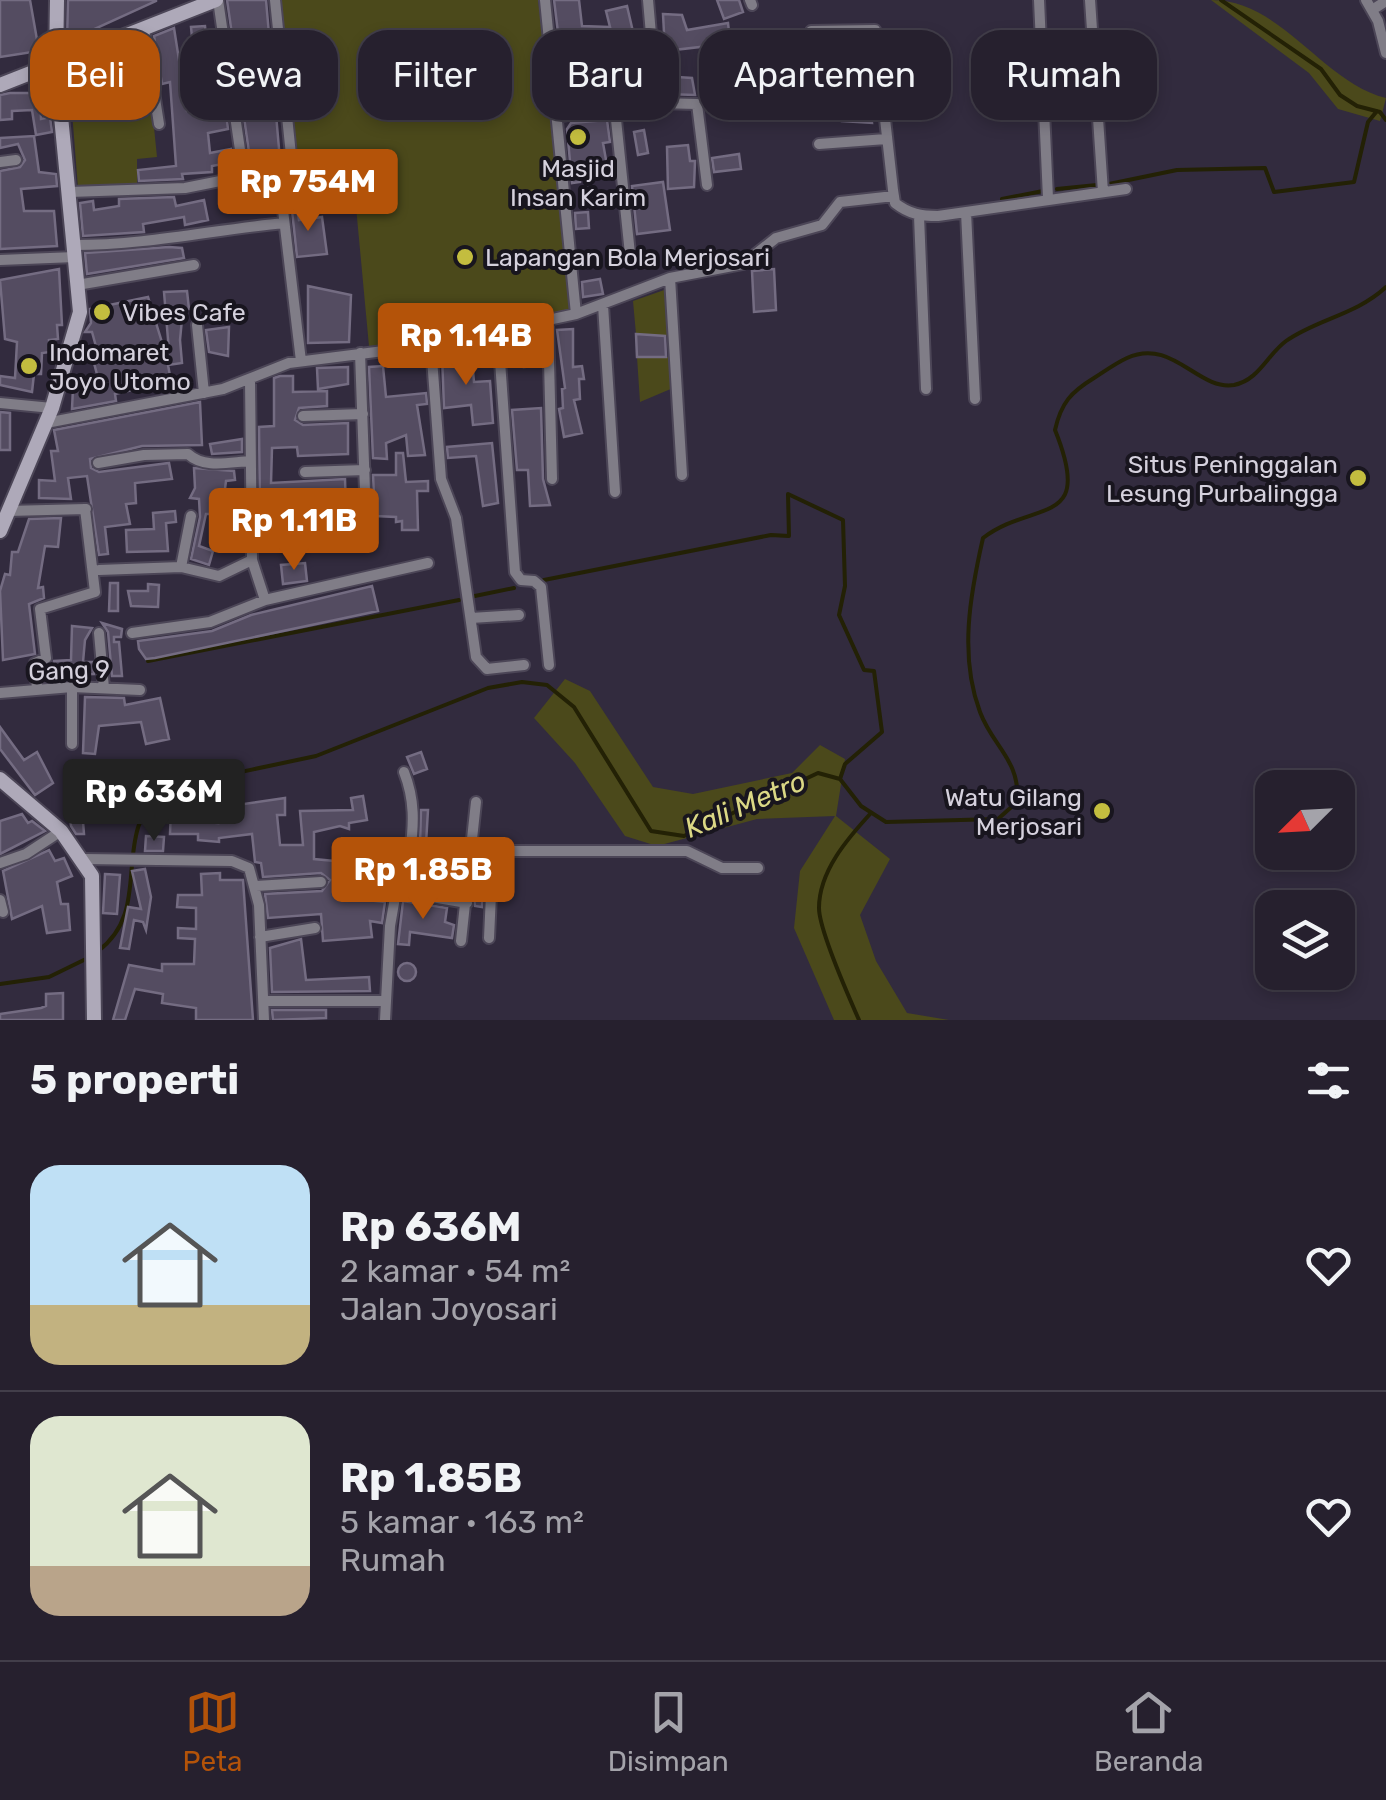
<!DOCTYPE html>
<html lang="id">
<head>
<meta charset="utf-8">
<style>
  :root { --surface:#26202e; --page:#2e2836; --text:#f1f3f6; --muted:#a4a3aa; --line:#423e4a; --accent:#b45309 }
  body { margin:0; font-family:Rubik,sans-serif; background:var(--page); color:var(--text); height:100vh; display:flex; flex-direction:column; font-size:38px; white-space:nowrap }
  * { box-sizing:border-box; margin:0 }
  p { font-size:32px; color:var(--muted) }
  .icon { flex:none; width:55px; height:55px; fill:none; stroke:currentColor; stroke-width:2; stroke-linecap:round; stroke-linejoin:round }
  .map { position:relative; height:1020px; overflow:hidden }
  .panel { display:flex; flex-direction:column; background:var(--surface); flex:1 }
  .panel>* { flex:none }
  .hud { position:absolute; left:30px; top:30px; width:1328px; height:90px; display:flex; gap:20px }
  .needle { width:65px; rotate:246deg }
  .fabs { position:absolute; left:1255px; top:770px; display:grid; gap:20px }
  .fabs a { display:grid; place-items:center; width:100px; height:100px; border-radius:20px; background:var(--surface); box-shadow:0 5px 15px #0003,0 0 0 2px var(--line); font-size:50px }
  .price { position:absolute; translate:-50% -85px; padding:0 22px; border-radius:10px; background:var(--accent); color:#fff; font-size:32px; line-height:65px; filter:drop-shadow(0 2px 5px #0008) }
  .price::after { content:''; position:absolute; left:50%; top:60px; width:30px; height:22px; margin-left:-15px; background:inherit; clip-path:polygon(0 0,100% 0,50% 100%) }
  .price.on { background:#222; color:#fff }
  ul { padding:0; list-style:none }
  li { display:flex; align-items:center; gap:30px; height:250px; padding:0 30px }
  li+li { border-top:2px solid var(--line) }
  li span { display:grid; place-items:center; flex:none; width:280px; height:200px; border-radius:30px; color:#555 }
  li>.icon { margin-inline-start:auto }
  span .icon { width:120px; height:120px; fill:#fffc; stroke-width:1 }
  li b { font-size:42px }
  h2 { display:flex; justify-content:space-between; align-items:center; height:120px; padding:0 30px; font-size:42px }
  .pill { padding:0 35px; border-radius:30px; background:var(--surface); box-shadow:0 5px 15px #0003,0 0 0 2px var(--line); font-size:35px; line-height:90px }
  .pill.on { background:var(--accent); color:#fff }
  .menu { display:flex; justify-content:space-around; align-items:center; height:140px; border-top:2px solid var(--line); background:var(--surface); font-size:28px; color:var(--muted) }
  .menu a { display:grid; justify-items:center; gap:5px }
  .menu .on { color:var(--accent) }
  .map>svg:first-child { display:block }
  .green { fill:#4b491b }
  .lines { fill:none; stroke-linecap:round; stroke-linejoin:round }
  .stream { stroke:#232105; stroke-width:4 }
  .building { fill:#544c61; stroke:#746c82; stroke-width:2.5 }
  .minor-casing { stroke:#4c4657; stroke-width:14 }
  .secondary-casing { stroke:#4c4657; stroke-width:18 }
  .minor { stroke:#807d87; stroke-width:10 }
  .secondary { stroke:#aea9b9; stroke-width:14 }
  .poi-dot { fill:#c3bd3f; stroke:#18151e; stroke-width:4 }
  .labels { text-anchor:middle; stroke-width:8; stroke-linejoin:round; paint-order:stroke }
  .poi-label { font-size:25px; fill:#d5d1dd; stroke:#18151e; text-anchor:start }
  .street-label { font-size:25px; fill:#d5d1dd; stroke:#18151e }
  .water-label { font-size:28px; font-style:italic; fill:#dbd885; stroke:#18151e }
</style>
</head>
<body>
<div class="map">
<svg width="1386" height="1020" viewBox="0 0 1386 1020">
  <rect width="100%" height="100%" fill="#322b3e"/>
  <path class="green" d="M280 0H538L560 179 570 310 445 338 369 346 355 196 301 203Z
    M1211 0C1282 0 1322 82 1386 98L1380 121 1338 109 1309 73Z
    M149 78 157 157 137 159V188H78L70 86Z
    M667 289 671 336 636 334 633 301Z
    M637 357H671L673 388 640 402Z
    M565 679 590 691 653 787 693 794 792 773 820 745 845 759 836 816 890 859 860 915 876 961 907 1013 949 1020H834L794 928 800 871 835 816 757 819 657 846 625 836 575 763 534 718Z"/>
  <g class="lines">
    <path class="stream" d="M1221 0 1321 69 1340 95 1357 106 1380 112 1386 120
      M1109 184 1177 170 1265 168 1274 192 1354 182 1368 122 1377 111
      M1057 189 1097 185
      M1002 199 1043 191
      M544 580 771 535 789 536 788 494 843 520 845 586 839 615 864 670 874 671 882 732 845 764 840 779
      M470 597 514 588
      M148 661 459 600
      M98 951C156 908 107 834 165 788L316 756 488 688 522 682 547 685 574 707 651 831 684 836 818 773 840 779 861 806 886 822 998 819 1017 802C1021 761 993 747 980 712 959 656 970 595 983 538 1034 499 1095 529 1055 430 1061 403 1071 392 1094 378 1105 371 1116 363 1127 358 1172 337 1198 391 1234 385 1259 380 1267 355 1286 341 1317 319 1356 315 1386 287
      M0 984 49 977 90 957
      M859 1020C849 997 819 931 819 908 819 871 848 838 871 813"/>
  </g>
  <path class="building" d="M0 0H30L39 51 0 57Z
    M68 0H156V1L79 36V41L67 42Z
    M227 0H266L280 160 251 166Z
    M554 0H579L582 26 610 27 606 11 627 6 647 92 620 91V97L567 106Z
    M717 0H739L743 12 724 19Z
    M663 14 682 15 687 30 728 23 734 77 714 80 709 46 665 51Z
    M205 26 208 56 217 54 222 86 197 90 191 27Z
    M174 28 187 111 209 109 210 116 226 113 228 129 208 133 210 153 231 149 233 162 212 166V172L182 174 183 179 139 181 138 170 176 166 170 82 162 84 154 36Z
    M677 77 692 78 695 95 665 94 664 78Z
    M10 93H40L41 119 50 117 52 132 36 135 32 110 12 111V119L0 120V95Z
    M843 108 870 109 872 123 842 121Z
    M607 120 610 142 603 143 608 171 580 176V182L572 183 567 129 571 123Z
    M644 130 648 153 638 155 634 132Z
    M34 136 39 172 56 174 57 186 21 189 24 211H54L57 246 0 249V171L20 167 25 160 18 144 0 148V138Z
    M688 145 690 161H695L694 187 668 189 667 147Z
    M739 154 741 169 714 172 712 158Z
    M265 181 267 194 245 198 242 186Z
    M663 182 670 230 637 234 632 186Z
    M294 191 299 220 322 217 327 254 297 257 290 192Z
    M174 197 176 206 204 200 208 220 185 225 184 217 143 224 144 232 83 236 80 203 93 201 94 210 119 206V199Z
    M588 212 589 228 576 229 575 213Z
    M169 247 182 248 184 258 87 274 85 253Z
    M59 269 62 325H57L58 339 49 340 50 352 42 353 41 374H34L32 392 0 385V376L15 378 17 342 5 339 0 280Z
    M774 269 776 310 754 312 752 271Z
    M600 279 603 294 583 297 582 282Z
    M308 286 351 295 349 342 308 343Z
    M187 291 189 309H183L180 340 182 363 168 365 171 381 115 394 116 401 72 409 73 388 99 382 94 363 100 361 92 332H85L91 323 90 309 148 297 165 352 169 351 164 292Z
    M229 327 228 356 209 352 206 330Z
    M573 329V367L582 366 584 379H579L580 399 574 400 582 433 564 437 559 409 563 408 562 389 565 388 557 330Z
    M539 331 538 366 524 367V357L531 356 527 333Z
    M636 334 665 336 666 357H637Z
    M471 349 474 382 490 381 493 423 473 425 471 405 444 408 442 355H460V350Z
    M383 366 386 397 426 393 427 404 417 405 425 455 408 456 406 435 386 443 387 459 373 458 369 367Z
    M348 367V384L318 389 317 368Z
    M280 376H293V392L327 391V406L299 408 295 420 303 425 348 423V454L298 456 297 447 272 448 271 483 345 479 346 509 324 510V514L287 508 260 510 259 427 274 426V378Z
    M200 402 202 445 142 446 90 459 91 468 99 472 169 463 172 479 135 483 136 503 126 504 130 524 105 527 108 554 99 555 87 476 68 478 71 499 39 498V480L55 481 51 451H58L54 430Z
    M541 408 543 479 550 505 530 506 528 470H517L512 410Z
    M0 412 10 413V450H0Z
    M242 439V452L212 454 210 444Z
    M492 443 498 503 483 506 476 456 448 458 447 447Z
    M396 453H403L406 482 428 481V491H417L418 530H402V521L396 522V517L375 516 373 475H396Z
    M194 468 234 471 235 480 226 481 223 504H236L237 514H206L199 546 213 551 209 565 191 559 200 517 199 499 190 498 195 488Z
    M175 511 176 522 166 523 168 551 127 552 126 530 154 529 153 513Z
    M61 518 58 547 45 546 38 588 43 587 44 598 29 604 35 654 3 660 0 591 5 574 10 575 12 552H18L29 519Z
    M305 563 307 581 283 584 281 565Z
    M110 583H118V611H109Z
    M148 584 159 585 158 607 131 606 128 591H148Z
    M372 586 378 611 155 658 146 659 139 649 138 641 212 631 251 615Z
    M102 623 122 629 121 637H114V642H119L122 676H112L108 632Z
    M72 626 92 628 85 640 83 662H93L94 674 52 675 54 661 71 660Z
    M85 697 124 698 125 705 160 698 169 739 146 744 141 722 99 726 95 754 83 753Z
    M0 727 24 760 37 752 53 783 35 795 0 749Z
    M421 752 427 769 414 774 407 757Z
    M93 794 94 809H82L84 834H76L71 826 68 799Z
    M363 796 367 820 349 823V829L340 826 314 832V859L356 863 358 849 386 855 375 901 385 902 382 923 370 921 372 937 323 941 321 914 268 918 265 894 322 891 330 880 321 873 263 877 261 863 255 862 252 834 219 838V842L198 840V834H170L171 808H186V820L218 823 216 808 285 798V815H277L280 845H303L300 811 353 810 351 798Z
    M421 810H428L426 844H420Z
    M22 814 28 823 32 821 45 831 0 854V821Z
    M146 836 164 837 163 851H145Z
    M49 850 55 861 64 858 72 876 57 882 61 904H68L70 930 47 933 42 906 12 919 3 871Z
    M484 865 482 907 475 906 474 899 478 867Z
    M145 869 151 897 146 930 143 922 134 920 129 949 120 948 128 907 141 909 132 871Z
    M220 873V880H243L253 1020H196V1008L162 1003 163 994 135 989 125 1020H113L129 965 162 971V964H194L195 939 178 938V928L196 929V908L177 907 178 895H202L201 874Z
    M105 874 120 875 117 914 103 913Z
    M403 901 447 908 445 922 454 925 452 938 410 932 409 945 398 944Z
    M301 939 306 980 369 977 370 991 272 992 270 948Z
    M398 972a9 9 0 1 1 18 0a9 9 0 1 1-18 0Z
    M63 993V1020H0V1014L41 1008 46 1006V994Z
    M272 1010H326V1018L273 1020Z"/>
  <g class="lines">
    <g class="minor-casing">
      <path id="minor" d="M218 0 244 177
        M275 0 291 155 280 185 301 361
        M545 0 576 314
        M648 0 657 103
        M750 0 752 5
        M1039 0 1048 198
        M1090 0 1103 192
        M1366 0 1378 21 1386 53
        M1372 10 1386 1
        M144 28 159 124
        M811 31 875 30 893 190 895 203C909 214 921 216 938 216L1126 189
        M813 90 881 84
        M615 110 630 254
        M560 116 657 103 697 104 707 185
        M819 144 886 139
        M0 162 16 160
        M70 192 185 188 286 168
        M966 212 975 399
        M919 216 926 389
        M74 245C147 245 212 230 284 223
        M0 260 75 257
        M670 278 682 475
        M77 285 194 265
        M603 305 615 492
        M548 322 552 479
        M197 325 204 393
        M498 333 515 572 521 580 534 581 541 587 549 665
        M431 345 441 479 456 518 476 657 487 669 524 665
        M250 380 252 560 265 600
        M0 403 52 408
        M303 416 363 414
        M46 423 223 389 289 363 431 345 576 314 670 278 743 264 776 238 822 225 840 202 894 196
        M98 463 144 455 188 454C204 469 230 462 250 461
        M305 472 365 470
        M8 511 86 509
        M191 516 181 567 219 576 252 560
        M309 529 364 526 366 518 360 353
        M99 570 181 567
        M471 618 519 615
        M99 633 104 688
        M132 633 210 622 265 600 428 563
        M37 690 35 663 46 658 40 609 95 592 85 509
        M0 693 72 687 140 690
        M72 744V687
        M410 853 473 860 493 851H687L722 868H758
        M84 859 232 861 249 868 259 905 264 1020
        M0 863 26 854 61 831
        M256 886 321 882
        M397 891 467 903
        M0 900 3 912
        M260 937 315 928
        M489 938 493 851
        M461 941 476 802
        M264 1001H385
        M385 1020 390 926 403 852 410 853C414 824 415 800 404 772"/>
    </g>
    <g class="secondary-casing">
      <path id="secondary" d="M0 85 216 0
        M0 531 52 408 80 312 56 65 57 0
        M0 779 61 831 92 876 94 1020"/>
    </g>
    <use href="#minor" class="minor"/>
    <use href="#secondary" class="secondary"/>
  </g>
  <g class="poi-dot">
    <circle cx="578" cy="137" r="10"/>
    <circle cx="465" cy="257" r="10"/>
    <circle cx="102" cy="312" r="10"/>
    <circle cx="29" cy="366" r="10"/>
    <circle cx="1358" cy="478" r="10"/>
    <circle cx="1102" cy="811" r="10"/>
  </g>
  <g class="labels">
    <g class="poi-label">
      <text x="578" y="177" text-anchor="middle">Masjid<tspan x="578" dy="29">Insan Karim</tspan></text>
      <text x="485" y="266">Lapangan Bola Merjosari</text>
      <text x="122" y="321">Vibes Cafe</text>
      <text x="49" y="361">Indomaret<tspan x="49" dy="29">Joyo Utomo</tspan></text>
      <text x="1338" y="473" text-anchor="end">Situs Peninggalan<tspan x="1338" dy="29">Lesung Purbalingga</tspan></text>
      <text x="1082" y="806" text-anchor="end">Watu Gilang<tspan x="1082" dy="29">Merjosari</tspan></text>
    </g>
    <g class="street-label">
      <text transform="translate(69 670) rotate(-2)" y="9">Gang 9</text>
    </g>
    <g class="water-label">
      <text transform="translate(745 804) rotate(-23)" y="10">Kali Metro</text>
    </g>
  </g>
</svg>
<div class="fabs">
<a><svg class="needle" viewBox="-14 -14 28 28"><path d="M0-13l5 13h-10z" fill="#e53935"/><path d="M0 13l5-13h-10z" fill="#a4a3aa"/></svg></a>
<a><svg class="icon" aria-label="layers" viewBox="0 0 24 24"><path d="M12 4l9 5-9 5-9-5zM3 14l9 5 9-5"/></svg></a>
</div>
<b class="price" style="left:308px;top:234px">Rp 754M</b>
<b class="price" style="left:466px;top:388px">Rp 1.14B</b>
<b class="price" style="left:294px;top:573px">Rp 1.11B</b>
<b class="price on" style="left:154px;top:844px">Rp 636M</b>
<b class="price" style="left:423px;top:922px">Rp 1.85B</b>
<div class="hud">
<a class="pill on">Beli</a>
<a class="pill">Sewa</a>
<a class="pill">Filter</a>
<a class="pill">Baru</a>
<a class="pill">Apartemen</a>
<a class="pill">Rumah</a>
</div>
</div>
<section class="panel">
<h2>5 properti<svg class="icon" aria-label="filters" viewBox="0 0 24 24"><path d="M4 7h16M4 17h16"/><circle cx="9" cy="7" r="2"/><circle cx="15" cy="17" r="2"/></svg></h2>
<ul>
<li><span style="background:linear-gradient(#bfe0f5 70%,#c2b280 0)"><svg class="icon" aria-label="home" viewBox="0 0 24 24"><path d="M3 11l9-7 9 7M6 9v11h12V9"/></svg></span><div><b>Rp 636M</b><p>2 kamar · 54 m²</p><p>Jalan Joyosari</p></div><svg class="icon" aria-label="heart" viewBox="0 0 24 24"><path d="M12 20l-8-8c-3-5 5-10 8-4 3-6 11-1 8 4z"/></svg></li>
<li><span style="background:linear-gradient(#dfe7d0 75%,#b9a48a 0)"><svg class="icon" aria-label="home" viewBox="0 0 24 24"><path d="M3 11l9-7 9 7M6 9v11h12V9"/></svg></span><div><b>Rp 1.85B</b><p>5 kamar · 163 m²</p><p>Rumah</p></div><svg class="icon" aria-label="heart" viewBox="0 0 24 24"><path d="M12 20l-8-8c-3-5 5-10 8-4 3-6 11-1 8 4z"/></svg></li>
</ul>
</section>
<nav class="menu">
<a class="on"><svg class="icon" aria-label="map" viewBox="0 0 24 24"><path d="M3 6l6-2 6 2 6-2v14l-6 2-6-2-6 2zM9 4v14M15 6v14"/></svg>Peta</a>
<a><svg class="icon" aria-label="saved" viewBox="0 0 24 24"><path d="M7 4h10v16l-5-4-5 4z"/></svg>Disimpan</a>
<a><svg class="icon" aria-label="home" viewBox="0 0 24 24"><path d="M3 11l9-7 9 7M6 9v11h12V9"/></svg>Beranda</a>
</nav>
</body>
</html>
